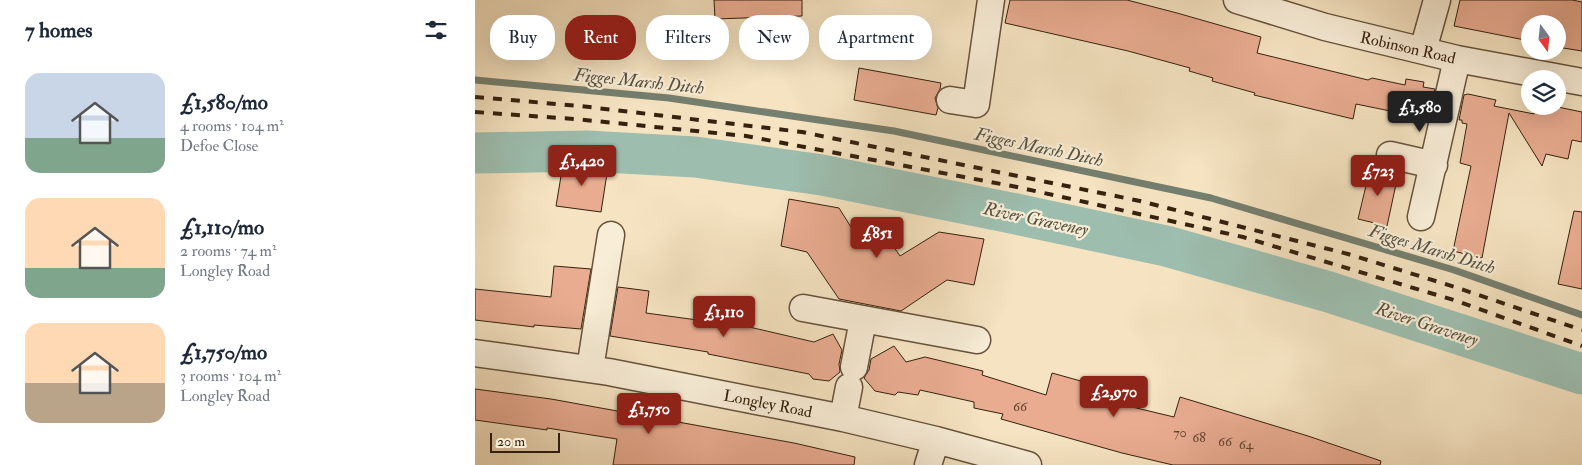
<!DOCTYPE html>
<html lang="en">
<head>
<meta charset="utf-8">
<style>
  :root { --surface:#fff; --page:#f2f2f3; --text:#1f2937; --muted:#747a83; --accent:#8f2418 }
  body { margin:0; font-family:"IM FELL Double Pica",serif; background:var(--page); color:var(--text); height:100vh; display:flex; flex-direction:column; font-size:19px; white-space:nowrap }
  * { box-sizing:border-box; margin:0 }
  p { font-size:16px; color:var(--muted) }
  .icon { flex:none; width:28px; height:28px; fill:none; stroke:currentColor; stroke-width:2; stroke-linecap:round; stroke-linejoin:round }
  .map { position:relative; flex:1; overflow:hidden }
  .drawer { display:flex; flex-direction:column; background:var(--surface); width:475px }
  .drawer>* { flex:none }
  .guide { position:absolute; left:15px; top:15px; width:475px; height:45px; display:flex; gap:10px }
  .needle { width:32px; rotate:165deg }
  .fabs { position:absolute; left:1046px; top:15px; display:grid; gap:10px }
  .fabs a { display:grid; place-items:center; width:45px; height:45px; border-radius:50%; background:var(--surface); box-shadow:0 5px 20px #0002; font-size:25px }
  .scale { position:absolute; left:15px; bottom:12px; width:70px; box-sizing:border-box; padding-left:5px; border:2px solid #36210e; border-top:0; font-size:14px; line-height:18px; white-space:nowrap; color:#36210e; -webkit-text-stroke:4px #f8edd7; paint-order:stroke }
  .price { position:absolute; translate:-50% -42px; padding:0 11px; border-radius:5px; background:var(--accent); color:#fff; font-size:16px; line-height:32px; filter:drop-shadow(0 1px 2px #0008) }
  .price::after { content:''; position:absolute; left:50%; top:30px; width:15px; height:11px; margin-left:-8px; background:inherit; clip-path:polygon(0 0,100% 0,50% 100%) }
  .price.selected { background:#222; color:#fff }
  ul { padding:0; list-style:none }
  li { display:flex; align-items:center; gap:15px; height:125px; padding:0 25px }
  li span { display:grid; place-items:center; flex:none; width:140px; height:100px; border-radius:15px; color:#555 }
  li>.icon { margin-inline-start:auto }
  span .icon { width:60px; height:60px; fill:#fffc; stroke-width:1 }
  li b { font-size:21px }
  h2 { display:flex; justify-content:space-between; align-items:center; height:60px; padding:0 25px; font-size:21px }
  .tag { padding:0 18px; border-radius:20px; background:var(--surface); box-shadow:0 5px 20px #0002; font-size:18px; line-height:45px }
  .tag.selected { background:var(--accent); color:#fff }
  main { display:flex; flex:1; min-height:0 }
  .map>svg:first-child { display:block }
  .lines { fill:none; stroke-linecap:round; stroke-linejoin:round }
  .stream { stroke:#747f6f; stroke-width:7 }
  .river { stroke:#9dbeaf; stroke-width:41 }
  .building { fill:#e9ac91; stroke:#36210e }
  .minor-casing { stroke:#66523b; stroke-width:29 }
  .minor { stroke:#f8edd7; stroke-width:26 }
  .rail { stroke:#36210e; stroke-width:4; stroke-dasharray:9 9; stroke-linecap:butt }
  .labels { text-anchor:middle; stroke-width:4.5; stroke-linejoin:round; paint-order:stroke }
  .number-label { font-size:14px; fill:#63442f }
  .street-label { font-size:16px; fill:#36210e; stroke:#f8edd7 }
  .water-label { font-size:18px; font-style:italic; fill:#55503e; stroke:#f8edd7 }
</style>
</head>
<body>
<main>
<section class="drawer">
<h2>7 homes<svg class="icon" aria-label="filters" viewBox="0 0 24 24"><path d="M4 7h16M4 17h16"/><circle cx="9" cy="7" r="2"/><circle cx="15" cy="17" r="2"/></svg></h2>
<ul>
<li><span style="background:linear-gradient(#c9d6e8 65%,#7fa58c 0)"><svg class="icon" aria-label="home" viewBox="0 0 24 24"><path d="M3 11l9-7 9 7M6 9v11h12V9"/></svg></span><div><b>£1,580/mo</b><p>4 rooms · 104 m²</p><p>Defoe Close</p></div></li>
<li><span style="background:linear-gradient(#ffd9b3 70%,#7fa58c 0)"><svg class="icon" aria-label="home" viewBox="0 0 24 24"><path d="M3 11l9-7 9 7M6 9v11h12V9"/></svg></span><div><b>£1,110/mo</b><p>2 rooms · 74 m²</p><p>Longley Road</p></div></li>
<li><span style="background:linear-gradient(#ffd9b3 60%,#b9a48a 0)"><svg class="icon" aria-label="home" viewBox="0 0 24 24"><path d="M3 11l9-7 9 7M6 9v11h12V9"/></svg></span><div><b>£1,750/mo</b><p>3 rooms · 104 m²</p><p>Longley Road</p></div></li>
</ul>
</section>
<div class="map">
<svg width="1107" height="465" viewBox="0 0 1107 465">
  <rect width="100%" height="100%" fill="#f5e3c1"/>
  <filter id="stains"><feTurbulence type="fractalNoise" baseFrequency=".004" numOctaves="4"/><feColorMatrix values="0 0 0 0 .2 0 0 0 0 .09 0 0 0 0 .02 0 0 0 .5 -.17"/></filter>
  <radialGradient id="worn" r=".72"><stop offset=".6" stop-color="#630" stop-opacity="0"/><stop offset="1" stop-color="#630" stop-opacity=".3"/></radialGradient>
  <g class="lines">
    <path class="stream" d="M0 80 194 98 419 131 736 198 979 270 1107 315"/>
    <path class="river" d="M0 153 112 151 220 157 347 175 536 213 691 246 854 292 1107 374"/>
  </g>
  <path class="building" d="M239 0H327V16L240 19Z
    M535 0H652L702 13 786 37 782 53 893 80 897 78 930 85 931 79 949 82 948 87 960 89 954 114 926 109 925 113 881 104 878 119 779 95 780 93 737 81 738 78 714 71 715 68 653 51 530 23Z
    M985 0H1097L1107 2V51L1082 47V24H1055V41L979 26Z
    M384 68 466 83 465 89 460 98 463 108 461 115 379 100Z
    M993 94 1021 100 1019 106 1059 114 1061 106H1078L1107 112V142L1097 140 1093 159 1071 154 1067 166 1034 113 1007 258 978 251 996 166 985 163 992 124 987 123V120H984L989 95Z
    M88 164 133 167 126 212 81 206Z
    M895 169 923 175 912 226 883 219Z
    M314 199 364 208 388 246 410 234 425 256 464 232 509 239 499 285 472 280 426 311 364 299 332 252 306 246Z
    M1099 211 1107 212V289L1083 284Z
    M79 266 116 269 106 329 59 325V327L0 320V289L76 297Z
    M143 287 174 291 171 313 237 322 238 314 271 320 270 326 339 342 358 334 367 350 364 364 365 372 354 381 338 379 334 374 233 354V352L135 336Z
    M419 346 431 362 450 357 508 371 507 375 571 395 577 373 620 385 621 383 653 393 649 405 699 417 705 397 833 436 906 461 905 465H698L647 453 526 419 528 414 499 408V402L445 390 443 395 423 392 420 395 400 391 389 378 394 370 396 359Z
    M0 389 76 399 319 443 380 457 379 465H138L142 439 72 428V430L0 420Z"/>
  <g class="lines">
    <g class="minor-casing">
      <path id="minor" d="M762 0 850 27 982 59 1107 82
        M948 50 962 0
        M475 100 501 104 516 0
        M915 155 959 165
        M946 217 982 59
        M328 308 502 340
        M0 353 134 372 368 418 461 440 553 465
        M379 367 388 320
        M115 369 136 235
        M368 418 374 387
        M453 465 461 440"/>
    </g>
    <use href="#minor" class="minor"/>
    <path class="rail" d="M0 97 105 106 327 132 665 201 873 254 980 287 1107 330
      M0 112 100 119 271 136 542 187 768 237 982 301 1107 346"/>
  </g>
  <g class="labels">
    <g class="number-label">
      <text x="545" y="411">66</text>
      <text x="705" y="437">70</text>
      <text x="724" y="442">68</text>
      <text x="750" y="446">66</text>
      <text x="771" y="449">64</text>
    </g>
    <g class="street-label">
      <text transform="translate(933 47) rotate(13)" y="6">Robinson Road</text>
      <text transform="translate(293 403) rotate(11)" y="6">Longley Road</text>
    </g>
    <g class="water-label">
      <text transform="translate(164 81) rotate(6)" y="6">Figges Marsh Ditch</text>
      <text transform="translate(564 147) rotate(12)" y="6">Figges Marsh Ditch</text>
      <text transform="translate(561 219) rotate(12)" y="6">River Graveney</text>
      <text transform="translate(957 249) rotate(17)" y="6">Figges Marsh Ditch</text>
      <text transform="translate(952 324) rotate(18)" y="6">River Graveney</text>
    </g>
  </g>
  <rect width="100%" height="100%" filter="url(#stains)"/>
  <rect width="100%" height="100%" fill="url(#worn)"/>
</svg>
<div class="fabs">
<a><svg class="needle" viewBox="-14 -14 28 28"><path d="M0-13l5 13h-10z" fill="#e53935"/><path d="M0 13l5-13h-10z" fill="#747a83"/></svg></a>
<a><svg class="icon" aria-label="layers" viewBox="0 0 24 24"><path d="M12 4l9 5-9 5-9-5zM3 14l9 5 9-5"/></svg></a>
</div>
<div class="scale">20 m</div>
<b class="price selected" style="left:945px;top:133px">£1,580</b>
<b class="price" style="left:107px;top:187px">£1,420</b>
<b class="price" style="left:903px;top:197px">£723</b>
<b class="price" style="left:402px;top:259px">£851</b>
<b class="price" style="left:249px;top:338px">£1,110</b>
<b class="price" style="left:639px;top:418px">£2,970</b>
<b class="price" style="left:174px;top:435px">£1,750</b>
<div class="guide">
<a class="tag">Buy</a>
<a class="tag selected">Rent</a>
<a class="tag">Filters</a>
<a class="tag">New</a>
<a class="tag">Apartment</a>
</div>
</div>
</main>
</body>
</html>
